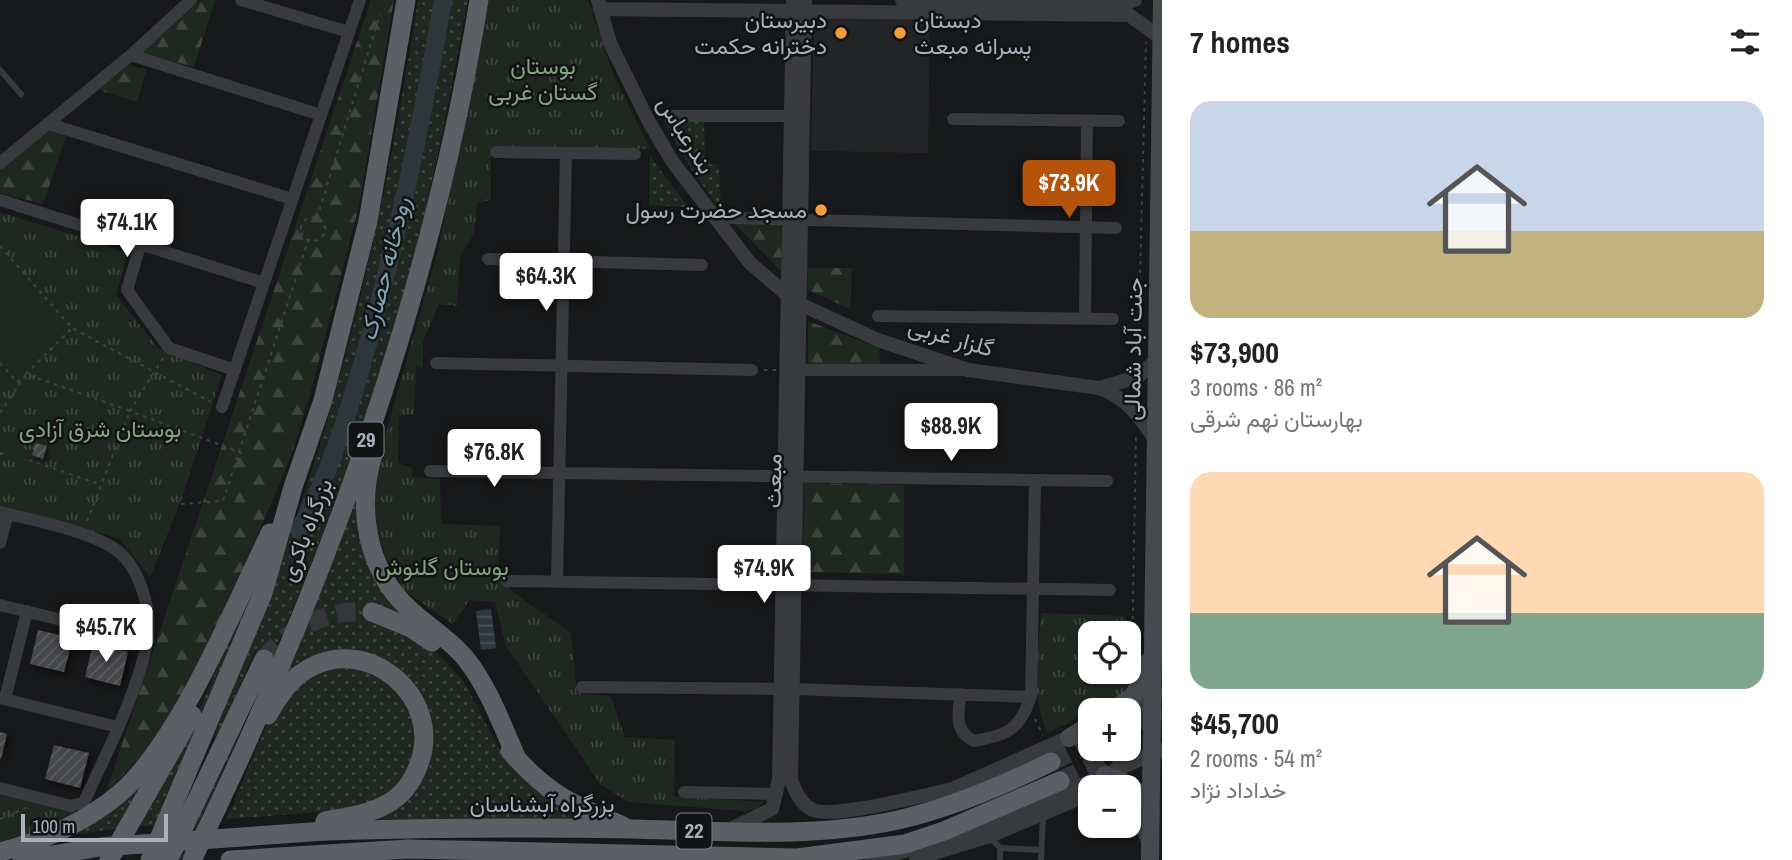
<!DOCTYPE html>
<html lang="en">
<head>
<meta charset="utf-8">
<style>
  :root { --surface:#fff; --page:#f2f2f2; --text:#222; --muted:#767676; --accent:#b45309 }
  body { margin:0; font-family:"Archivo Narrow",Vazirmatn,sans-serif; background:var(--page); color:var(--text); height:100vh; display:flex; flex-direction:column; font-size:26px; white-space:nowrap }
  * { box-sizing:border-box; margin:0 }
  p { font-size:23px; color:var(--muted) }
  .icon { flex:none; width:38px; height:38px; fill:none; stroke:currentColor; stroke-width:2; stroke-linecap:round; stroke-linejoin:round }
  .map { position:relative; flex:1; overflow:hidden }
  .sheet { display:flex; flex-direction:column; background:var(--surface); width:630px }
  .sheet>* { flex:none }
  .fabs { position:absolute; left:1078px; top:621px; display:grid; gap:14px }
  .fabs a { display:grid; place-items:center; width:63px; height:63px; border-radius:14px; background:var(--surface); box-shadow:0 2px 5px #0004; font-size:35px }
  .scale { position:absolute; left:21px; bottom:18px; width:147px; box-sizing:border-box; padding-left:7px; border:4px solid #aab0b9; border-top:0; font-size:19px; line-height:24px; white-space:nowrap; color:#aab0b9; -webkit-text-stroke:5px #121314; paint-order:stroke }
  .price { position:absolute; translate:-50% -60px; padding:0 16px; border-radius:7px; background:#fff; color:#222; font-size:23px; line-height:46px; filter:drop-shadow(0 2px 4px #0008) }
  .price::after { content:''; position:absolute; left:50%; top:42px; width:21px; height:16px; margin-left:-10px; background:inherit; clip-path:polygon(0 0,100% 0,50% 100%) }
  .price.active { background:var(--accent); color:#fff }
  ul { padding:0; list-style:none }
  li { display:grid; align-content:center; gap:14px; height:371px; padding:0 28px }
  li span { display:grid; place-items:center; height:217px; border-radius:21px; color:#555 }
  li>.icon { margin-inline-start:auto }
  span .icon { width:126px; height:126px; fill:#fffc; stroke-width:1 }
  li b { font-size:30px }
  h2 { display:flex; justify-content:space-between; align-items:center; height:84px; padding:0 28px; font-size:30px }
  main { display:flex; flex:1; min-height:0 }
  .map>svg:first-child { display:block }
  .built { fill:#232426 }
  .grass { fill:url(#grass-dots) }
  .forest { fill:url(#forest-firs) }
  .park { fill:url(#park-tufts) }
  .pitch { fill:#1f2820 }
  .water { fill:url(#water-rules) }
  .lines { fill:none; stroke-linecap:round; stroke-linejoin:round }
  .river { stroke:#2d383e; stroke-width:18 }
  .building { fill:url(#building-hatch); filter:url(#shadow) }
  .trunk-tunnel { stroke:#343639; stroke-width:19; stroke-dasharray:19 10; stroke-linecap:butt }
  .path { stroke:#3e4145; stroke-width:2; stroke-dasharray:3.5 5; stroke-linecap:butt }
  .service { stroke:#383a3e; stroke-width:6 }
  .minor { stroke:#383a3e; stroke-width:12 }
  .tertiary { stroke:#383a3e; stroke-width:14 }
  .secondary { stroke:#46494e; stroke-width:18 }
  .trunk { stroke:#5c6066; stroke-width:19 }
  .path-bridge { stroke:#3e4145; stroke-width:2; stroke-dasharray:3.5 5; stroke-linecap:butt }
  .trunk-bridge { stroke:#5c6066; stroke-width:19 }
  .poi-dot { fill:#f19e38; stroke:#121314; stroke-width:2.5 }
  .labels { text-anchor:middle; stroke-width:5; stroke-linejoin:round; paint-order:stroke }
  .shield { fill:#121314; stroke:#7c8188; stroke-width:2 }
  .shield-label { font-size:21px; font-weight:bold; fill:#aab0b9 }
  .poi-label { font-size:23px; fill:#aab0b9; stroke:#121314; text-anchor:end }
  .park-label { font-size:23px; fill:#83a481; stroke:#121314 }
  .street-label { font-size:23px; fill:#aab0b9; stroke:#121314 }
  .water-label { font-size:24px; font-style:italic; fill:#81a2b4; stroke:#121314 }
</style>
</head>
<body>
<main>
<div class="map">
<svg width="1162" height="860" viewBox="0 0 1162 860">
  <defs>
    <pattern id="grass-dots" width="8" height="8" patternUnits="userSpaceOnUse" patternTransform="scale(1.75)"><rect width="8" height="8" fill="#1f2820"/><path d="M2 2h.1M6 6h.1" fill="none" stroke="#3d453e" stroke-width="1.8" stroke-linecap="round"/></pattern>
    <pattern id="forest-firs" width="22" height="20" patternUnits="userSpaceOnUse" patternTransform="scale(1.75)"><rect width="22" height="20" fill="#1f2820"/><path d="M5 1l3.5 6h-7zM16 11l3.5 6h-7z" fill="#3d453e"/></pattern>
    <pattern id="park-tufts" width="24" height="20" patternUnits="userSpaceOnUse" patternTransform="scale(1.75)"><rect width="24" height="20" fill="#1f2820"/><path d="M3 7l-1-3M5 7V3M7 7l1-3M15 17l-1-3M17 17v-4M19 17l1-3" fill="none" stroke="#3d453e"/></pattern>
    <pattern id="water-rules" width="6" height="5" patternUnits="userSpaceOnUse" patternTransform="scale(1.75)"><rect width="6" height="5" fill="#2d383e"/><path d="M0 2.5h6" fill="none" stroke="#495258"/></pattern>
    <pattern id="building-hatch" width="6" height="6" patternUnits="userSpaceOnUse" patternTransform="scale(1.75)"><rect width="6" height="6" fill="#444649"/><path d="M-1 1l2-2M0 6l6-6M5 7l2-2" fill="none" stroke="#5c5e61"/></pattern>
    <filter id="shadow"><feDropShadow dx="3" dy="3" stdDeviation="3.5" flood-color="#0009"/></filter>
  </defs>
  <rect width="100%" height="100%" fill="#171819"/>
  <path class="built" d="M814 15 930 17 928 153 811 151Z"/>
  <path class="grass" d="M418 0H468C448 105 429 212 398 315 341 503 265 682 182 860H174L271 658 255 651 217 738 214 736C256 633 295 529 327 421 368 284 396 142 418 0Z
    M704 119 705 163 719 165 721 210 692 171 663 120Z
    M650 156 688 207 649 205Z
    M366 466 367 550 462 666 429 634 433 648 465 683 498 747 520 772 587 819 346 821 399 801 426 718 361 657 283 685Z
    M264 556 255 591 158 825 134 827 202 704Z
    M368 666 412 701 416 765 384 798 332 811 227 819 268 721 311 672Z
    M153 763 126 827 67 836Z"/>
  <path class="forest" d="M201 0H215L194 67 142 53Z
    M371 0H394L359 206 310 395 290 459 231 598 174 710 147 751 106 792Z
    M130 65 146 70 137 102 98 90Z
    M47 128 66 136 43 204 0 193V169Z
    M781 222 782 272 734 223Z
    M807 268H852L850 309 808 290Z
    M808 321 879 348 880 365H808Z
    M804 483 904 485V574L803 572Z"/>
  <path class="park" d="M489 0H588L613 74 650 149 491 147V200L477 203 474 234 460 256 457 306 439 304 423 341V368L416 367 414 414 399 416 398 463 412 468V477L440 479 441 524 500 526 498 573 514 593 571 633 577 692 611 697 625 737 675 740 674 796 764 802 756 809 744 811 629 802 601 785 506 646 495 602 470 600 452 624 404 590 386 557 373 520V479L438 250Z
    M0 212 128 252 116 295 159 349 222 375 182 498 150 577 119 538 0 507Z
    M1041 613 1125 616 1126 633 1090 634V672H1127L1128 687 1122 696 1048 733C1029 696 1039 653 1041 613Z
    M0 793 86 814 0 849Z"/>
  <path class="pitch" d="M0 246 72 328 17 382 0 363Z"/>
  <path class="water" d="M491 609 496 648 481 650 476 611Z"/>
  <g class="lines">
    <path class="river" d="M299 530C331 473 349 410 367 347 399 232 423 117 443 0"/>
  </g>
  <path class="building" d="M36 443 47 446 43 459 32 455Z
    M38 630 73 638 64 672 30 664Z
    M93 643 128 652 120 686 85 677Z
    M0 732 7 734 1 759H0Z
    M54 745 89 753 80 788 45 779Z"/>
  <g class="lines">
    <path class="trunk-tunnel" d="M264 659C290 627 330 608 372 612
      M1129 725 1162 709
      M1051 762 1090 743
      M1060 781 1128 749"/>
    <path class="path" d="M301 229a12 12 0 1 1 24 0a12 12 0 1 1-24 0Z
      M317 218 380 14
      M0 246 72 328 211 402
      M163 358 130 411 242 453
      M1138 358 1146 42
      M0 363 17 382 22 378
      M764 370H776
      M26 374 72 328
      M0 413 26 374 130 411 86 524
      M0 454 5 452
      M29 460 99 484
      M181 504 223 501 308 241
      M1132 662 1136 433
      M1035 719 1043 735
      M0 819 28 807"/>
    <path class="service" d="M0 70 21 94
      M990 837 1000 848V860
      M1000 848 1041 850
      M1041 860 1043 816"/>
    <path class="minor" d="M241 0 349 32
      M131 55 321 115
      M669 116H791
      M953 119 1119 121
      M49 124 292 199
      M496 152 635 154
      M0 163 131 55 191 0
      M0 200 264 283
      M731 218 1116 228
      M140 246 127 290 169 348 235 370
      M488 259 702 265
      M878 316 1113 319
      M1085 319 1087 121
      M436 363 752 370
      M790 370H961
      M222 407 360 0
      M430 471 1107 481
      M0 512C33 520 84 530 112 547 140 564 153 612 147 643 137 694 106 754 84 802L71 806 0 788
      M0 543 8 514
      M507 581 1110 590
      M557 581 566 153
      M0 605 148 641
      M582 687 792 689 1031 697
      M960 694C959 715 953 730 974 741 1009 734 1018 731 1031 697L1035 480
      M0 698 118 727
      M5 699 27 611
      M684 792 777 794
      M1129 804 1147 841
      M915 860 990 837 1090 795"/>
    <path class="tertiary" d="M598 0 610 43 648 120 672 161 750 263 786 294 798 303 878 340 968 370 1099 388C1127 398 1140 417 1156 441
      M805 0 791 780C795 791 801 805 813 810 835 819 927 794 954 789
      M902 0 1127 3 1135 0
      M600 9 1129 15 1161 38
      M1099 388 1138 377 1158 358
      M1128 710 1162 694
      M1115 770 1124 759 1126 749
      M948 791 1076 734
      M731 829 772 809 779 780 793 0
      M872 860 974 832 1162 750"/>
    <path class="secondary" d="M1114 710 1134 695 1148 662
      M1069 738 1090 725
      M1105 775C1127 782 1140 788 1149 810
      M1150 860 1162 0"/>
    <path class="trunk" d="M374 451C356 506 366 569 409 609 428 627 450 639 466 659 489 688 502 725 517 759
      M372 612 411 628 432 642
      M268 715C278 698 288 681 306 670 367 632 444 697 419 764 413 781 402 796 387 804 367 815 346 817 325 821
      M510 751C548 795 572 804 623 826
      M325 831C428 828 531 827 633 829 722 831 810 839 898 820 951 808 1002 786 1051 762
      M0 852C43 841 84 823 119 794 179 743 235 606 270 533
      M109 860 192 715
      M150 860 263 593 293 487 323 400 368 221 406 0
      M168 860 264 659
      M192 860C324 589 431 299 479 0
      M230 860 408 849 797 858 905 844 944 831 1060 781"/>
    <path class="path-bridge" d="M1086 719 1090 729
      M1099 749 1116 788"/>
    <path class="trunk-bridge" d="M22 860 100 847 325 831"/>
  </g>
  <g class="poi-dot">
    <circle cx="841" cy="33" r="7"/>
    <circle cx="900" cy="33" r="7"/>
    <circle cx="821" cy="210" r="7"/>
  </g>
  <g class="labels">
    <g class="shield">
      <rect x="348.5" y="422.5" width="35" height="35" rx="5"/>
      <rect x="676.5" y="813.5" width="35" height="35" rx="5"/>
    </g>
    <g class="shield-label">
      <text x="366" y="447">29</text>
      <text x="694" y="838">22</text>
    </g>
    <g class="poi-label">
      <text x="827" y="28">دبیرستان<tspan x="827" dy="26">دخترانه حکمت</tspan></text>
      <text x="914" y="28" text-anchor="start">دبستان<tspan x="914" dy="26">پسرانه مبعث</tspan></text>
      <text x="807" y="218">مسجد حضرت رسول</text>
    </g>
    <g class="park-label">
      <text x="543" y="74">بوستان<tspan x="543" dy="26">گستان غربی</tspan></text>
      <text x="100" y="437">بوستان شرق آزادی</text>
      <text x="442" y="575">بوستان گلنوش</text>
    </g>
    <g class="street-label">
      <text transform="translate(686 135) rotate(58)" y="8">بندرعباس</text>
      <text transform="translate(951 337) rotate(16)" y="8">گلزار غربی</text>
      <text transform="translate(1133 349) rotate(-89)" y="8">جنت آباد شمالی</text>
      <text transform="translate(773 481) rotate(-89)" y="8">مبعث</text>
      <text transform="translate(306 530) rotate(-69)" y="8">بزرگراه باکری</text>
      <text x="542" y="812">بزرگراه آبشناسان</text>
    </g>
    <g class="water-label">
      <text transform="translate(385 269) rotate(-76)" y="8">رودخانه حصارک</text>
    </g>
  </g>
</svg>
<div class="fabs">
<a><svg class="icon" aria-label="locate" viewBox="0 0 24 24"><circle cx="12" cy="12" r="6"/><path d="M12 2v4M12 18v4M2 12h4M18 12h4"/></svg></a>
<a>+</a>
<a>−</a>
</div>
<div class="scale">100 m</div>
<b class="price active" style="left:1069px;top:220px">$73.9K</b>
<b class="price" style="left:127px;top:259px">$74.1K</b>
<b class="price" style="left:546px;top:313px">$64.3K</b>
<b class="price" style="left:951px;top:463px">$88.9K</b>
<b class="price" style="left:494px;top:489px">$76.8K</b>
<b class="price" style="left:764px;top:605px">$74.9K</b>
<b class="price" style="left:106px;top:664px">$45.7K</b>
</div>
<section class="sheet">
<h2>7 homes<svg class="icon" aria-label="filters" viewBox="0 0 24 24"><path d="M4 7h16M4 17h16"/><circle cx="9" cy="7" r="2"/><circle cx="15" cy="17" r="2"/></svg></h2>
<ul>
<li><span style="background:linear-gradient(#c9d6e8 60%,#c2b280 0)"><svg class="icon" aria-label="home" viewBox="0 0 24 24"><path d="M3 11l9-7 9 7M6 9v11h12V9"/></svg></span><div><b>$73,900</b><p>3 rooms · 86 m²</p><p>بهارستان نهم شرقی</p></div></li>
<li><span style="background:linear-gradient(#ffd9b3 65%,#7fa58c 0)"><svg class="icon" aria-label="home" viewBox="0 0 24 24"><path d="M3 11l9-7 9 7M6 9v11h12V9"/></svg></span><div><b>$45,700</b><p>2 rooms · 54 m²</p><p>خداداد نژاد</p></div></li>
</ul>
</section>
</main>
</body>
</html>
